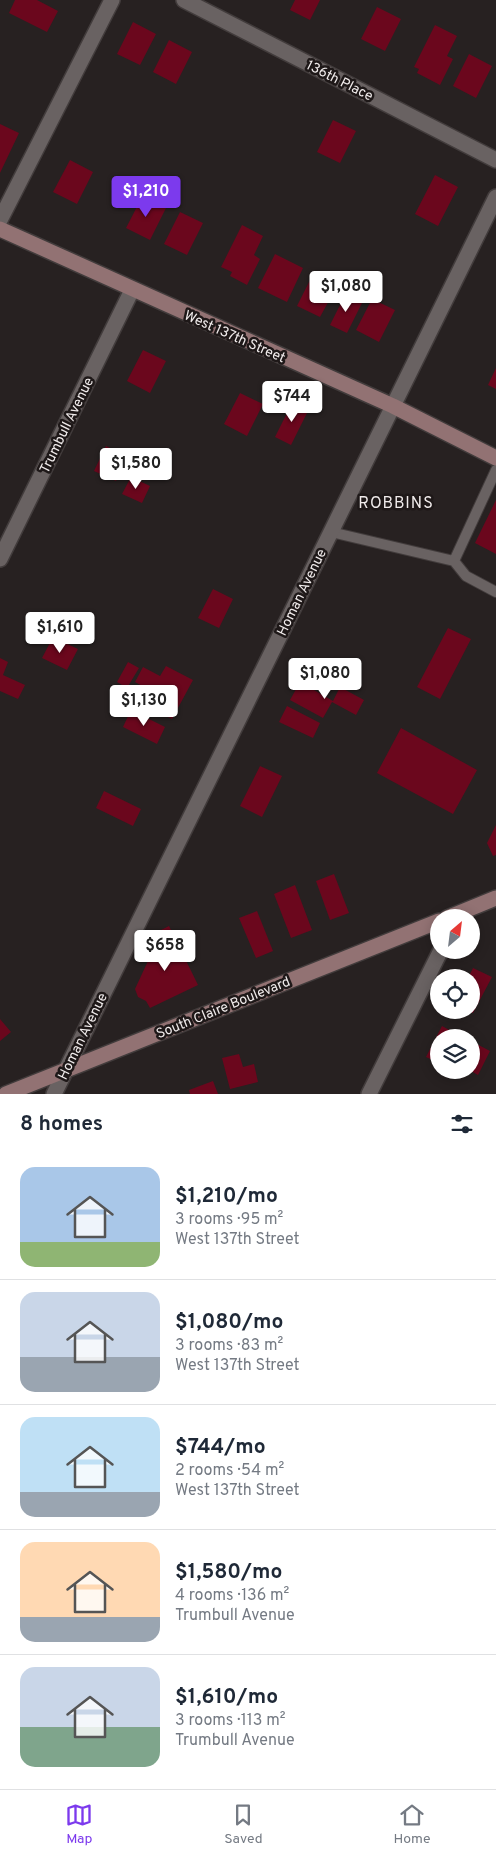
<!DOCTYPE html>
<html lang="en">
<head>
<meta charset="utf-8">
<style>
  :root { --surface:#fff; --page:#f2f2f3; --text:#1f2937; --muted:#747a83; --line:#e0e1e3; --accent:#7c3aed }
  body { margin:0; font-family:Overpass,sans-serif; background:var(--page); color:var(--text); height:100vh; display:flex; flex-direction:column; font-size:19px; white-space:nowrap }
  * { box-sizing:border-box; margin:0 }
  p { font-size:16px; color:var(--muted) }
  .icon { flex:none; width:28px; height:28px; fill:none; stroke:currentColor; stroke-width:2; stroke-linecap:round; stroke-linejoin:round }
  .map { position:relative; height:1094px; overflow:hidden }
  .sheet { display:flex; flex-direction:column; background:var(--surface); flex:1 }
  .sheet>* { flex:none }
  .needle { width:32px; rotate:28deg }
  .fabs { position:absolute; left:430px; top:909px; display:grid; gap:10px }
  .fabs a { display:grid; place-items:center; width:50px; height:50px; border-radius:50%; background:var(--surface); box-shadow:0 2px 12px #0003; font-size:25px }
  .price { position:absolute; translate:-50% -42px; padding:0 11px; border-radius:5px; background:#fff; color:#222; font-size:16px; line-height:32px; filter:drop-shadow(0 1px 2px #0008) }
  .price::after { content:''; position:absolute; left:50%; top:30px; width:15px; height:11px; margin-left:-8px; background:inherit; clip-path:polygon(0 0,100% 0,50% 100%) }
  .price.on { background:var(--accent); color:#fff }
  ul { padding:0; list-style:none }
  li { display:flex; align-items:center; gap:15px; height:125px; padding:0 20px }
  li+li { border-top:1px solid var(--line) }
  li span { display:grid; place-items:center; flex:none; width:140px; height:100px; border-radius:15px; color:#555 }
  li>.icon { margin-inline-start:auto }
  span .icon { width:60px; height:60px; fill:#fffc; stroke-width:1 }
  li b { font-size:21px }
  h2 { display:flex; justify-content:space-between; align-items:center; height:60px; padding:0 20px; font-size:21px }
  .menu { display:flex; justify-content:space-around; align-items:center; height:70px; border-top:1px solid var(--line); background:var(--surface); font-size:14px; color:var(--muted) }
  .menu a { display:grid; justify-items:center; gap:2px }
  .menu .on { color:var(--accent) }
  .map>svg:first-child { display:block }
  .building { fill:#6b071d }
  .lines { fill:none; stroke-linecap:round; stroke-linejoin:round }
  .lane-casing { stroke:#423c3c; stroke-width:12 }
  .street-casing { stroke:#423c3c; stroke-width:18 }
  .secondary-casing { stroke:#423c3c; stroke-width:18 }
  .lane { stroke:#696262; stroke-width:10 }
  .street { stroke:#696262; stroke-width:15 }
  .secondary { stroke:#927273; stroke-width:15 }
  .labels { text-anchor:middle; stroke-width:5; stroke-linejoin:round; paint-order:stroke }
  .street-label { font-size:14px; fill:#f1ecec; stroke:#1e1818 }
  .quarter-label { font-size:16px; letter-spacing:1px; fill:#f1ecec; stroke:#1e1818 }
</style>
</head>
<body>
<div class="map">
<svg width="496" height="1094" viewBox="0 0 496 1094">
  <rect width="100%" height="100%" fill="#272121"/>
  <path class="building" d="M15 0H37L58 11 47 32 9 13Z
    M295 0H320L310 20 290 10Z
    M377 7 401 19 385 51 361 39Z
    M133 22 156 34 140 65 117 54Z
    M435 25 457 36 447 56 453 59 440 85 417 73 419 69 414 67Z
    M169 40 192 52 176 84 153 72Z
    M469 54 492 66 476 98 453 86Z
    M333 120 356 131 340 163 317 152Z
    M0 124 19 133 0 173Z
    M70 160 93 172 77 204 53 192Z
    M435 175 458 187 438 226 415 214Z
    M142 197 166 208 150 240 126 228Z
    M180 212 203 223 187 255 164 244Z
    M242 225 263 236 254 255 260 259 247 285 230 276 232 272 221 267Z
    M275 254 303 268 287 302 258 288Z
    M313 274 337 286 320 317 297 306Z
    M346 293 363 301 347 333 330 325Z
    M372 299 395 310 379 342 356 330Z
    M143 350 166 361 150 393 127 381Z
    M496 368V389L488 385Z
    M240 393 263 404 247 436 224 424Z
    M293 401 309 409 291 445 275 437Z
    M106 446 137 461 128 479 119 475 116 481 94 471Z
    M131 477 150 486 142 503 122 494Z
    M496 500V554L475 543Z
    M213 589 233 599 219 628 198 618Z
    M448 628 471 639 440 699 417 687Z
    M53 637 78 649 67 670 42 658Z
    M0 658 8 662 3 675 25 685 18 699 0 691Z
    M128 662 139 668 127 688 117 682Z
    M166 666 193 680 172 719 155 711 162 697 135 682 143 667 160 676Z
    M300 682 333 701 340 687 364 700 356 715 332 702 323 718 290 700Z
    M287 706 320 723 313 738 279 722Z
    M131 710 165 727 157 744 123 727Z
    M401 728 477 770 453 814 377 773Z
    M260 766 282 776 262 817 240 806Z
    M104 791 141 809 133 826 96 808Z
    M496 825V855L493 856 487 843Z
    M334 874 349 913 330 920 316 881Z
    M295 885 312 930 291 938 274 894Z
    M257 911 273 951 256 958 239 918Z
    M169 926 198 985 150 1008 146 1001 138 997 135 989 154 948 163 944 157 932Z
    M473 968 492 977 473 1013 466 1010H471V978H468Z
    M0 1019 11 1032 0 1041Z
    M442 1026 464 1038H439V1063L426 1057Z
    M471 1041 490 1051 478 1075 471 1071Z
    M239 1054 243 1067 254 1064 258 1082 230 1089 222 1058Z
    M213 1081 218 1094H190L189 1090Z"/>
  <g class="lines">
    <g class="lane-casing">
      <path id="lane" d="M496 470 454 561 466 576 496 592
        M331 532 454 561"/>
    </g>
    <g class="street-casing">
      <path id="street" d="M184 0 496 160
        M0 220 112 0
        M0 559 132 290
        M54 1094 496 197
        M369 1094 441 950"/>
    </g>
    <g class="secondary-casing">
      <path id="secondary" d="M0 229 393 406 496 458
        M447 918 496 898
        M6 1094 439 921"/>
    </g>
    <use href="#lane" class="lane"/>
    <use href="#street" class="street"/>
    <use href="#secondary" class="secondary"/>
  </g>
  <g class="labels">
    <g class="street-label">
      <text transform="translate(340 80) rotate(27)" y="5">136th Place</text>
      <text transform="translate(235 336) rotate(24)" y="5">West 137th Street</text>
      <text transform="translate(66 425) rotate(-64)" y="5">Trumbull Avenue</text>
      <text transform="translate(301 592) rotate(-64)" y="5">Homan Avenue</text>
      <text transform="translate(223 1007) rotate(-22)" y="5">South Claire Boulevard</text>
      <text transform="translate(82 1036) rotate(-64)" y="5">Homan Avenue</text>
    </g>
    <g class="quarter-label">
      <text x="396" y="508">ROBBINS</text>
    </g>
  </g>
</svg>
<div class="fabs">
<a><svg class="needle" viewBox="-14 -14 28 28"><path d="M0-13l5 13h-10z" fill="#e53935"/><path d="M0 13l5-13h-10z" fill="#747a83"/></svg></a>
<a><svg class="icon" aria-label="locate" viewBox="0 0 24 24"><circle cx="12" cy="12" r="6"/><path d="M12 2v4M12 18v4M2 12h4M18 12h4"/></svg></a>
<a><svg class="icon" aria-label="layers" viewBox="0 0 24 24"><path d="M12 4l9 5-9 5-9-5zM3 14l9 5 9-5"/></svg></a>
</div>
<b class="price on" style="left:146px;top:218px">$1,210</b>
<b class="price" style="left:346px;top:313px">$1,080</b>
<b class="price" style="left:292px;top:423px">$744</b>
<b class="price" style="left:136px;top:490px">$1,580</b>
<b class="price" style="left:60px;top:654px">$1,610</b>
<b class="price" style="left:325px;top:700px">$1,080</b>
<b class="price" style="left:144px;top:727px">$1,130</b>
<b class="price" style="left:165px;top:972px">$658</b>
</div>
<section class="sheet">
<h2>8 homes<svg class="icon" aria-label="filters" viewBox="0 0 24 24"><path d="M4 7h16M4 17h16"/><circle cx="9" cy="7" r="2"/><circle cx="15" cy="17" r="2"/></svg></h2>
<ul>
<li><span style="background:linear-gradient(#a9c7e8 75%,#8fb573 0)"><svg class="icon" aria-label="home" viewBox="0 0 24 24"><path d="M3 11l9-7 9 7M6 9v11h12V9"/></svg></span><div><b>$1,210/mo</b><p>3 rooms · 95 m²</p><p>West 137th Street</p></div></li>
<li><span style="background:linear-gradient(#c9d6e8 65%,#9aa5b1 0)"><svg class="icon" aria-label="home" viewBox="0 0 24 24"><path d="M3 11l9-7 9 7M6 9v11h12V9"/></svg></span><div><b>$1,080/mo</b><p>3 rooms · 83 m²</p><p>West 137th Street</p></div></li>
<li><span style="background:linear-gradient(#bfe0f5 75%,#9aa5b1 0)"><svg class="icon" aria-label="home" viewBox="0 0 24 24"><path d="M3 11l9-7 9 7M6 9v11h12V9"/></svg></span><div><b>$744/mo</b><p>2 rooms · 54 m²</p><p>West 137th Street</p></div></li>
<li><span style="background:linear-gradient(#ffd9b3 75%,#9aa5b1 0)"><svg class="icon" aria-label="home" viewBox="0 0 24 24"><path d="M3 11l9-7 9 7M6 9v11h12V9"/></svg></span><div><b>$1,580/mo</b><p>4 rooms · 136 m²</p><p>Trumbull Avenue</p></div></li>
<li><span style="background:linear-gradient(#c9d6e8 60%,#7fa58c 0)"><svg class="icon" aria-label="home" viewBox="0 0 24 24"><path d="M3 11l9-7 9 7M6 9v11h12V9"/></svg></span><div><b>$1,610/mo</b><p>3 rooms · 113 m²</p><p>Trumbull Avenue</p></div></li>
</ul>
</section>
<nav class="menu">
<a class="on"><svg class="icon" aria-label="map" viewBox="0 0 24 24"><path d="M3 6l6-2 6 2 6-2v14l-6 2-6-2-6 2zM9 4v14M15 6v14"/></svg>Map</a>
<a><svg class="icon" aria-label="saved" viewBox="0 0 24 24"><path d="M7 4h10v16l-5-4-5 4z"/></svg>Saved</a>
<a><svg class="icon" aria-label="home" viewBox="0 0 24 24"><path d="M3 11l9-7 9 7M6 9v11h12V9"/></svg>Home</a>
</nav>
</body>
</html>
